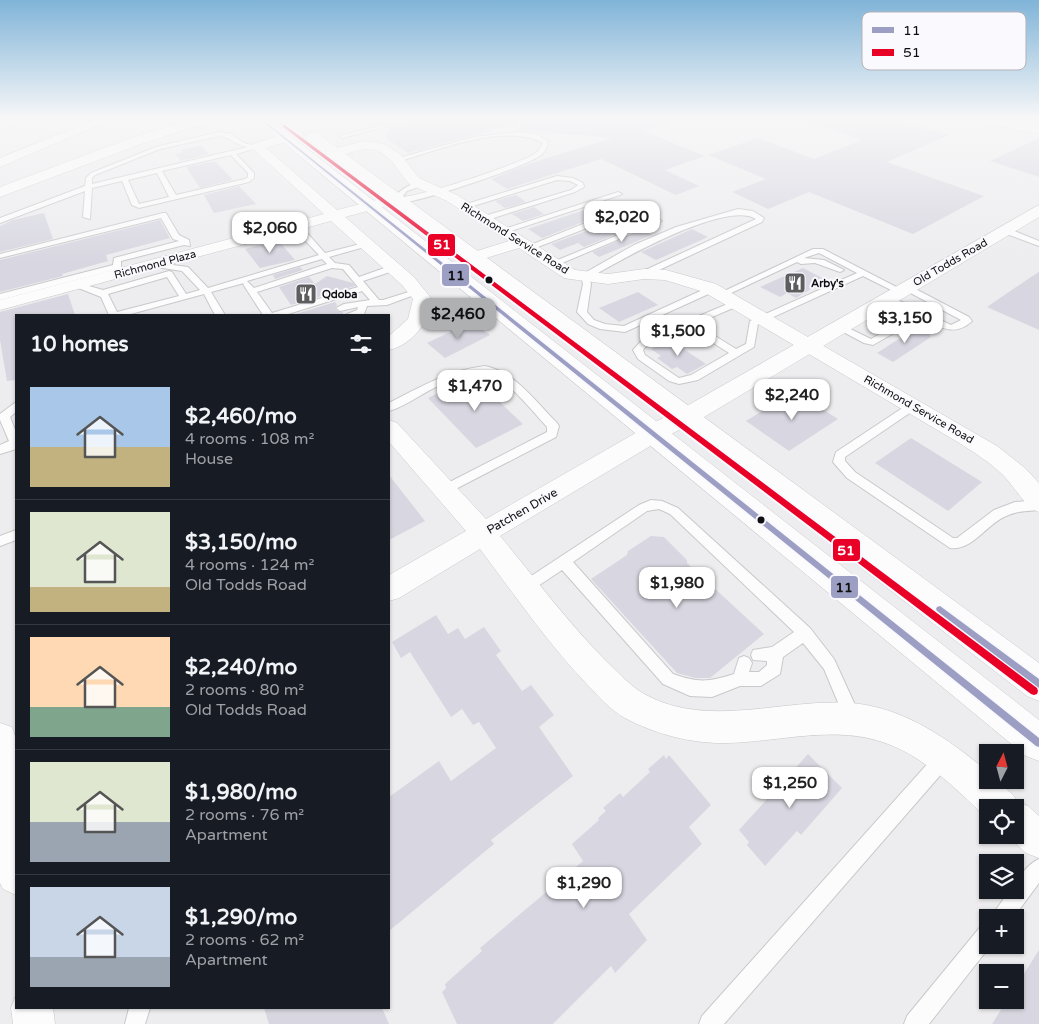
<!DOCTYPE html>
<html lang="en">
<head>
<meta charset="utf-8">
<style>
  :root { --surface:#171b24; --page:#242831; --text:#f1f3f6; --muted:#9ea1a6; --line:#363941; --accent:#aeb0b2 }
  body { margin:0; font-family:"Varela Round",sans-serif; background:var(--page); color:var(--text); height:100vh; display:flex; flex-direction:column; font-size:19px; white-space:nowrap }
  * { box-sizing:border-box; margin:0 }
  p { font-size:16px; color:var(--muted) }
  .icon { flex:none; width:28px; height:28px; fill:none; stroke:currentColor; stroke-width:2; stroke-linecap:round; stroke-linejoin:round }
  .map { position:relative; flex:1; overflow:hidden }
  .panel { position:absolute; left:15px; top:314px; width:375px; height:695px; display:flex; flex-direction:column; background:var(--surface); border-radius:0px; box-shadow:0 1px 4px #0004 }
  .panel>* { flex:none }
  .needle { width:32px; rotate:6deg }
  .controls { position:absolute; left:979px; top:744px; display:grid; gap:10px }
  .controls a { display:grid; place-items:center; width:45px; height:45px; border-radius:0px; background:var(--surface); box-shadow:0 1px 4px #0004; font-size:25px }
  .price { position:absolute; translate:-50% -42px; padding:0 11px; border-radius:10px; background:#fff; color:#222; font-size:16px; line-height:32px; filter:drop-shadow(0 1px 2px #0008) }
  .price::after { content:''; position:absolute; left:50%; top:30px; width:15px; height:11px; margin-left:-8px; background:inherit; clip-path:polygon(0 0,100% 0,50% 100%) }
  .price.selected { background:var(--accent); color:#111 }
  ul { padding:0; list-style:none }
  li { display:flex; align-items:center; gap:15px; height:125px; padding:0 15px }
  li+li { border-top:1px solid var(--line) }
  li span { display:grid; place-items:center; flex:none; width:140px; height:100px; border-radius:0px; color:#555 }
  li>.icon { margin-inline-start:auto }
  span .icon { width:60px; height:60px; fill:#fffc; stroke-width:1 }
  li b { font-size:21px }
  h2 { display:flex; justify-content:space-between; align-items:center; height:60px; padding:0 15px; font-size:21px }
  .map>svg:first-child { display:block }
  .building { fill:#d8d7e1 }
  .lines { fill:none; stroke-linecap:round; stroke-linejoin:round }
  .lane-casing { stroke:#c9c9cb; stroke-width:2 }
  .street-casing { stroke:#c9c9cb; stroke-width:1 }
  .secondary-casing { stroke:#c9c9cb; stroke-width:1 }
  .highway-casing { stroke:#c9c9cb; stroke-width:1 }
  .lane { fill:#fcfcfd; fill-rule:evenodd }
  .street { fill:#fcfcfd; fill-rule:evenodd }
  .secondary { fill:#fcfcfd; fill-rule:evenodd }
  .highway { fill:#fcfcfd; fill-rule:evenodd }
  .bus-1-casing { stroke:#f9f9fe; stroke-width:4 }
  .bus-2-casing { stroke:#f9f9fe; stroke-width:4 }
  .bus-1 { fill:#9c9fc3; fill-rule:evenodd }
  .bus-2 { fill:#e80027; fill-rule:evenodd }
  .bus-dot { fill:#0f0f11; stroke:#f9f9fe; stroke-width:2 }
  .labels { text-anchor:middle; stroke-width:4; stroke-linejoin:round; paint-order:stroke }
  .far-street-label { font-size:11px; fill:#0f0f11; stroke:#f9f9fe }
  .far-poi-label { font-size:11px; font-weight:bold; fill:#0f0f11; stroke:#f9f9fe; text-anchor:start }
  .street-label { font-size:12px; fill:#0f0f11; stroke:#f9f9fe }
  .key { fill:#f9f9fe; stroke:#b3b3b7; stroke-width:1 }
  .key-label { font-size:14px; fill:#0f0f11 }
  .line-badge { stroke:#f9f9fe; stroke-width:2 }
  .badge-label { font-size:14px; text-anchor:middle; font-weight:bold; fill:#fff }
  .pale-badge-label { font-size:14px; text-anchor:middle; font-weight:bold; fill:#111 }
</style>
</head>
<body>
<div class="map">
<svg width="1039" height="1024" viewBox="0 0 1039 1024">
  <rect width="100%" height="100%" fill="#ededef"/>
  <path class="building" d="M425 119H515L516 124 408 153 385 137 392 127Z
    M520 119H669L670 123 644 131 705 156 665 170 699 186 676 195 601 159 507 189 491 179 537 161 613 138 520 130Z
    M810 119H894L949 135 887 162 984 196 913 234 809 192 768 209 732 192 766 179 708 155 758 138 814 159 862 140 809 122Z
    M1039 138V177L990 161Z
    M201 145 209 154 181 161 175 154 183 152 181 150Z
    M215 161 233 180 200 188 186 167Z
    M239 186 256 204 214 213 204 195Z
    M516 195 526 202 505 208 495 201Z
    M599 205 611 211 542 238 528 229Z
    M534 207 544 214 523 221 512 214Z
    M44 213 53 239 0 252V226L13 220Z
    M622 218 636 226 584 247 578 243 560 250 551 244Z
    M160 220 170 238 106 255 108 261 62 274 63 276 0 292V260Z
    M692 229 708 237 656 260 641 252Z
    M644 230 652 235 599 257 592 252Z
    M278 240 295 260 260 268 245 249Z
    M300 267 303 270 275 279 273 275Z
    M803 268 826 280 796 298 787 293 780 297 760 287Z
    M1039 272V330L987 307 1028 279Z
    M327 276 353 283 355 286 291 305 279 287 309 277 315 284Z
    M638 292 658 305 619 322 599 308Z
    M68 294 75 315H16V380L7 381 0 340V312Z
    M335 302 337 305 334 308 339 312H343V315L296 314Z
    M471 322 490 335 445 358 427 343Z
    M922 324 931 337 893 362 877 353Z
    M672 340 691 354 706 364 687 374 677 367 672 369 657 358 661 356 651 349Z
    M473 377 523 424 476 448 428 398Z
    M794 391 838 419 789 451 746 421Z
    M911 438 982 482 948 511 875 463Z
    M389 475 425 521 389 540Z
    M651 536 664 537 687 560V563L764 634 710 678H695L677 673 591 579 627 555 628 551Z
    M436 615 448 634 458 628 465 639 484 627 501 651 496 655 522 691 531 685 554 715 539 727 573 776 491 840 494 844 389 931V797L439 761 451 781 496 748 479 722 473 725 462 709 451 717 410 652 401 658 392 642Z
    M808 754 842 788 801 835 797 831 765 866 747 845 749 842 739 830Z
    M664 755 666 759 669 755 711 805 689 827 702 844 629 914 647 940 615 973 611 966 553 1024H457L442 992 446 988 445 984 482 951 480 948 583 861 572 844 599 820 598 818 606 811 603 808 620 793 623 797 650 772 648 769Z
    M1039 950V1024H992L1007 1000H1015V988Z
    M264 1008H382L389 1024H269Z"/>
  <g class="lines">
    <g class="lane-casing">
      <path id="lane" d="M405 119H414L343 138 340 136Z
        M219 132 231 134 244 143 260 147 236 154 254 173V178L249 182 139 208 132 205 122 181 92 188 90 219 83 217 85 191 0 223V218L85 186 86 178 91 173 156 147ZM219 136C231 137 236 146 248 147L92 184V178L95 175 160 149ZM231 155 248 173V177L245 179 176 195 162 171ZM157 173 169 197 139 204 128 180Z
        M517 132 536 134 548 141C548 144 546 151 542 154 532 165 430 198 411 201 405 202 397 202 392 199 399 191 414 179 424 185L407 191 402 197C420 197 524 163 537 152 539 150 541 146 543 143 505 122 436 151 397 162L395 159 474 137Z
        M557 176 573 178 583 183 584 187 575 192 484 221H481V217L571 190 578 185 570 181 557 180 467 208 460 206Z
        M618 192 622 194 620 195 505 233 498 231Z
        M638 208 662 221 555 266 548 264 652 221 637 212 613 218 530 250 523 248 608 214Z
        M738 209 753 211 764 218 762 222 644 277 640 274 641 272 756 219C725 200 619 261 589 278L591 284 587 312 594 320 605 324 624 326 709 287H715V291L625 332 600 329 588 324 577 312 583 284 581 275 634 245 676 227Z
        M163 213H166L179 235 189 240 190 246 184 245 121 261V274H115L114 270 0 300V294L113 265 114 258 179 241 173 239 161 218 0 258V254Z
        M293 224H299L325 253 368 242V246L329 257 335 263 349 265 359 277 390 266H396V270L363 281 379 300H383L418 289 422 292 387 305 367 306 364 314 345 315 357 310 358 307 340 311 336 308 344 304 370 300 362 291 285 315H263L243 284 244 283 211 292 225 315H215L204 294 127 315H109L101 297 71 285 75 282 103 290 169 271 172 272 186 294 200 290 182 271 150 266V262L188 267 208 288 319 255 293 228ZM322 259 327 264 254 288 247 281ZM332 268 343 269 358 287 272 313 257 292ZM167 277 179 296 117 312 108 294Z
        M1001 228H1007L1039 241V246L1001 232Z
        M813 249H823L904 291 897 293 863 276 758 324 754 347 698 380 679 384 669 381 638 359 633 350 642 340 737 300 741 303 740 305 696 324 736 349 746 344 750 321 857 273 819 253 804 258 824 260 844 270 840 272 815 263 801 264 797 262 725 296 718 294ZM688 327 729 353 691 375 679 378 645 355 643 350 648 344Z
        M906 284 969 317 972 321C954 338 939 326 920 318L873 345 864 343 834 327 836 325H842L871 339 890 328 861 314V310H867L897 324 913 314 884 300V296L887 295 951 325 961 320 903 289 902 287Z
        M485 366C515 372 536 402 557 423L559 426 556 437 448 493H440L438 490 440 487 547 432V427C535 414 502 373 484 372 466 372 446 382 430 390 417 397 403 407 389 411V403C420 387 450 370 485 366Z
        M913 401 918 405 917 408 845 457V461L855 472 953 538H957L994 510 1015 502 1039 500V510C1027 511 1015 511 1004 517 985 526 972 551 950 548L847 478 833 462 836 452Z
        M16 402V412L10 417 16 432V449L0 454V445L9 441 0 420V414Z
        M651 500 662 501 678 508 810 628 834 659 861 718 859 724 853 726 847 724 824 669 803 643 783 657 780 674 761 686H740L712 697 690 696 663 684 562 570 529 592 524 594 519 592 517 588 519 584 639 505ZM659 509 670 514 794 632 772 647 753 650 751 655 753 660 767 661V665L759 672H749L752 663 749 658 744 656 739 658 734 674C709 682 698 683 673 674L573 562 647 511Z
        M16 530V540L0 546V536Z
        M944 750 950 752 952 758 950 764 724 1024H699L702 1016 938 752Z
        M1039 859V883L1013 918H990L1010 890H1015C1015 879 1029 863 1039 859Z
        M988 923V945H991L929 1024H904L907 1016 981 926Z
        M129 1008H150L145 1024H125Z"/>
    </g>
    <g class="street-casing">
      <path id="street" d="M284 134 290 138 288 141 266 148 337 210 396 195 403 199 401 202 345 217 414 277 431 298C431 321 412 345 389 350V336L408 319 413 299 402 285 331 221 0 310V300L324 214 251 147 253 144Z
        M364 141 384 144 400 154 419 178 457 195 575 270 608 274 644 269 666 270 716 284 997 446 1025 468 1039 483V512C1024 507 1014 485 1002 474 989 462 975 453 961 444L704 292 665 280 644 279 608 284 570 279 564 278 519 248 473 262 467 260 465 257 467 254 509 241 447 201 409 184 390 159 377 150 364 149 333 157 327 153 329 150Z
        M389 420 397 423 486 519 646 427 654 425 662 427 665 433 662 439 500 536C536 579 569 624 608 663 620 674 631 687 646 695 709 729 784 698 851 703 903 707 949 739 988 772V780H997L1014 796 1017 802 1028 806 1039 816V858L1026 853 1006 835H1015V808H988V819C958 791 926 758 888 744 836 724 780 742 727 743 692 744 655 734 625 718 609 709 597 695 585 682 546 641 514 594 480 549L399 598 389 601V575L466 531 389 442Z
        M0 723 12 727 16 739V895L3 889 0 883Z
        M16 995V1008H53L55 1024H13L11 1008Z"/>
    </g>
    <g class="secondary-casing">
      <path id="secondary" d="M984 119H1006L1039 126V134L986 122Z
        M1039 205V217L694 423 654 442 645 439 642 433 645 427 678 411Z"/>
    </g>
    <g class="highway-casing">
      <path id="highway" d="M3 119H19L0 129V120Z
        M96 119H112L0 167V158Z
        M192 119H210L208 122 141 144 0 197V187L131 138Z
        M255 119H269L1039 720V761L1026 756Z
        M312 132 317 133 1039 663V701L1027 696 307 139 305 136Z"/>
    </g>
    <use href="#lane" class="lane"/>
    <use href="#street" class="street"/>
    <use href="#secondary" class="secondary"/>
    <use href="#highway" class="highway"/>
    <g class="bus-1-casing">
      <path id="bus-1" d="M260 119H262L1039 738V747L1036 746Z
        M940 606 1039 679V688L937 611 936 609 937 607Z"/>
    </g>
    <g class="bus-2-casing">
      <path id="bus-2" d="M283 125H285L1037 688 1038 691 1037 694 1034 695 1031 694 283 127Z"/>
    </g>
    <use href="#bus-1" class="bus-1"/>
    <use href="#bus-2" class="bus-2"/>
  </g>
  <linearGradient id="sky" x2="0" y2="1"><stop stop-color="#80b4d8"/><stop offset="0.45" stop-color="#f7f7f8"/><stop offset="1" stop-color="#f7f7f8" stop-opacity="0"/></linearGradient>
  <rect width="1039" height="262" fill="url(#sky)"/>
  <defs>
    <g id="restaurant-square" transform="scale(1.125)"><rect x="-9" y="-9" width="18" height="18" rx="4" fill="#5d5d5f" stroke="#f9f9fe"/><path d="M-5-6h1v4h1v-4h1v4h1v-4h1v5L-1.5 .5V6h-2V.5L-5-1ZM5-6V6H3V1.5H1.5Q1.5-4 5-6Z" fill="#fff"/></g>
  </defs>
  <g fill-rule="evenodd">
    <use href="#restaurant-square" x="795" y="283"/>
    <use href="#restaurant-square" x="306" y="294"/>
  </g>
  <g class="bus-dot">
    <circle cx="489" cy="280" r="4.5"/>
    <circle cx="761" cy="520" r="4.5"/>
  </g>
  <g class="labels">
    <g class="far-street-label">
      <text transform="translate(515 238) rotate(32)" y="4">Richmond Service Road</text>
      <text transform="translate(950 262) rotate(-30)" y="4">Old Todds Road</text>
      <text transform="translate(155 264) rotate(-15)" y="4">Richmond Plaza</text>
      <text transform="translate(919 409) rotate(30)" y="4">Richmond Service Road</text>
    </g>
    <g class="far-poi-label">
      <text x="811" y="287">Arby's</text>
      <text x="322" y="298">Qdoba</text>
    </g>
    <g class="street-label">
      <text transform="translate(522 511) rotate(-30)" y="4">Patchen Drive</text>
    </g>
  </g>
  <rect x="862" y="12" width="164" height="58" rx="8" class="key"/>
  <rect x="872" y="27" width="22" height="6" fill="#9c9fc3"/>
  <rect x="872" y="49" width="22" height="7" fill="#e80027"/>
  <g class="key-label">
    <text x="903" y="35">11</text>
    <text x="903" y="57">51</text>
  </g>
  <g class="line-badge">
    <rect x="427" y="233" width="29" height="24" rx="5" fill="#e80027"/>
    <rect x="441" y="263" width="29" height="24" rx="5" fill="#9c9fc3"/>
    <rect x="832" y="538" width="29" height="24" rx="5" fill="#e80027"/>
    <rect x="830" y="575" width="29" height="24" rx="5" fill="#9c9fc3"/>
  </g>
  <g class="badge-label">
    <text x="442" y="249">51</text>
    <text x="846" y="555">51</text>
  </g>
  <g class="pale-badge-label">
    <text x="456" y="280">11</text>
    <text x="844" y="592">11</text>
  </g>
</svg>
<div class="controls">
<a><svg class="needle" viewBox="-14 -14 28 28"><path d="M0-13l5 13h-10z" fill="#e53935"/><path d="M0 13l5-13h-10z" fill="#9ea1a6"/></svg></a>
<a><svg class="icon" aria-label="locate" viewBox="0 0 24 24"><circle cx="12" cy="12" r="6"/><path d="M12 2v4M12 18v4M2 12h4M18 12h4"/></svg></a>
<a><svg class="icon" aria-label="layers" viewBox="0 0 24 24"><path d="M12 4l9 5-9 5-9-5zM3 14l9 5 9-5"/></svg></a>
<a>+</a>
<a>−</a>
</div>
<b class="price" style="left:622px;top:243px">$2,020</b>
<b class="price" style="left:270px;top:254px">$2,060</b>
<b class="price selected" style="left:458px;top:340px">$2,460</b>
<b class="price" style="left:905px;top:344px">$3,150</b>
<b class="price" style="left:678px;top:357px">$1,500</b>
<b class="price" style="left:475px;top:412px">$1,470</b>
<b class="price" style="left:792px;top:421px">$2,240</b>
<b class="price" style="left:677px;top:609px">$1,980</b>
<b class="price" style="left:790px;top:809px">$1,250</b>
<b class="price" style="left:584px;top:909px">$1,290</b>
<section class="panel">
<h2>10 homes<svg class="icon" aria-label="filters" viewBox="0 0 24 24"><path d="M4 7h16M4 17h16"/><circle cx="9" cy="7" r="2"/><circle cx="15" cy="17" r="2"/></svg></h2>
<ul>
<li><span style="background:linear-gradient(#a9c7e8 60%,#c2b280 0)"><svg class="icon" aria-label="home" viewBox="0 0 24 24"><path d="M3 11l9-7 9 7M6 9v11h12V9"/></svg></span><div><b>$2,460/mo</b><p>4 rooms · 108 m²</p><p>House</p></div></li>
<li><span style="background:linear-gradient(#dfe7d0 75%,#c2b280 0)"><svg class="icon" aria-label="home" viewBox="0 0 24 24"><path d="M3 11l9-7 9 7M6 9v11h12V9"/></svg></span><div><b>$3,150/mo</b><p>4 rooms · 124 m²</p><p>Old Todds Road</p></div></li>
<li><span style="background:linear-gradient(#ffd9b3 70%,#7fa58c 0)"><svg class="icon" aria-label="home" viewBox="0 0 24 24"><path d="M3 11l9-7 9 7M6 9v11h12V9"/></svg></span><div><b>$2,240/mo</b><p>2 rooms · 80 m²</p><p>Old Todds Road</p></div></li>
<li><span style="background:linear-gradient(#dfe7d0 60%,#9aa5b1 0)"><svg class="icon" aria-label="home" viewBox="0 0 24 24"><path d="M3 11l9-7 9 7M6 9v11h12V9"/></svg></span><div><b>$1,980/mo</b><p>2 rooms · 76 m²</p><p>Apartment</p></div></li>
<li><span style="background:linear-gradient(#c9d6e8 70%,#9aa5b1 0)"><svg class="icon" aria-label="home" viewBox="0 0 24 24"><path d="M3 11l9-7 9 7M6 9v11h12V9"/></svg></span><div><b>$1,290/mo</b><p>2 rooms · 62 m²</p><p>Apartment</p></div></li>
</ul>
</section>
</div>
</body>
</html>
